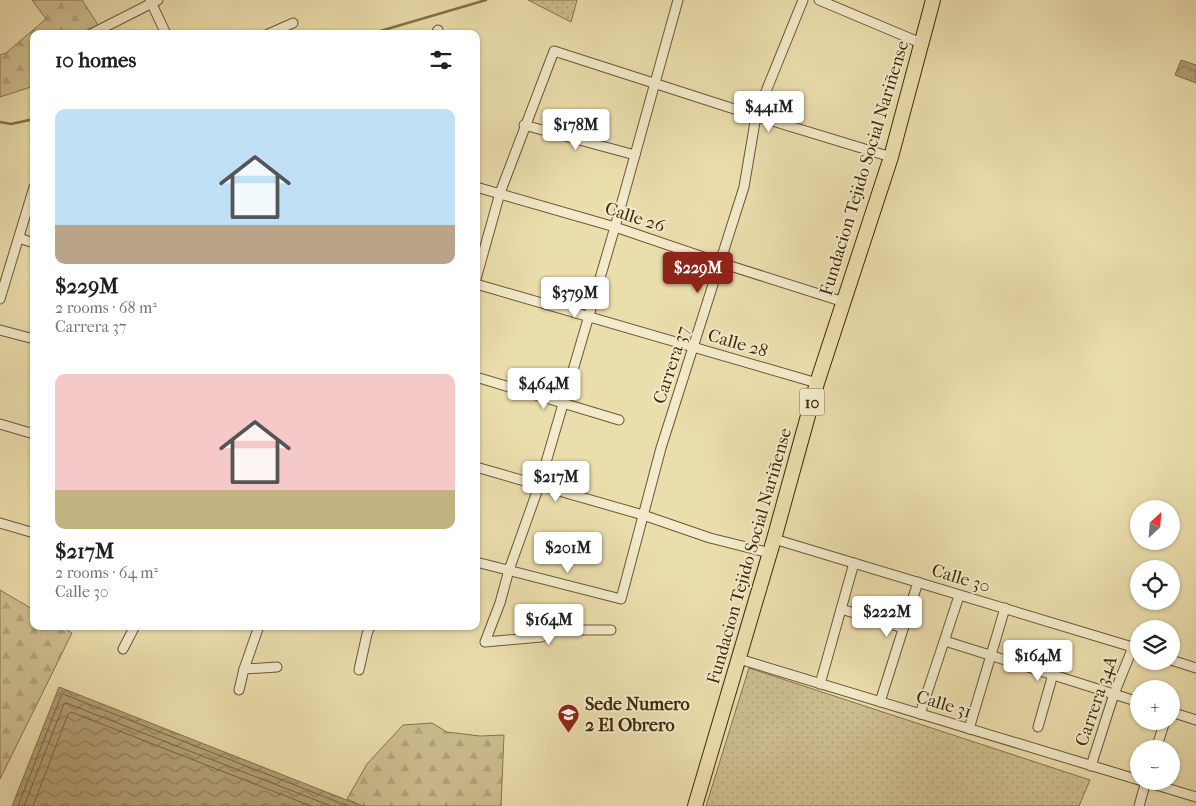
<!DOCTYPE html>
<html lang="en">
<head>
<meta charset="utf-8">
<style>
	:root { --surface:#fff; --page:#f6f6f6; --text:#202124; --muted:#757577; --accent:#8f2418 }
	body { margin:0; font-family:"IM FELL French Canon",serif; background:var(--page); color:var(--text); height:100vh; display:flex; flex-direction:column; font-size:19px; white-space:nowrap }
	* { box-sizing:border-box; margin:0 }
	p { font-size:16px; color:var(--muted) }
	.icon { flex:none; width:28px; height:28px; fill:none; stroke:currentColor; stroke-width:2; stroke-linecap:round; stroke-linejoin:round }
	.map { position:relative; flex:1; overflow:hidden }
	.drawer { position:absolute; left:30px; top:30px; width:450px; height:600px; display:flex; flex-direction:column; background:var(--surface); border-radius:10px; box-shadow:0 1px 4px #0004 }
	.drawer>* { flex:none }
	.needle { width:32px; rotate:26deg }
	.fabs { position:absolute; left:1130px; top:500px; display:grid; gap:10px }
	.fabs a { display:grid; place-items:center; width:50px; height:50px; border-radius:50%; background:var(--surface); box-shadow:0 1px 4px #0004; font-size:25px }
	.price { position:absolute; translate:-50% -42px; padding:0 11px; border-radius:5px; background:#fff; color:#222; font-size:16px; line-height:32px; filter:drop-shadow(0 1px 2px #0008) }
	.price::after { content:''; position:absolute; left:50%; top:30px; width:15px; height:11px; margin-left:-8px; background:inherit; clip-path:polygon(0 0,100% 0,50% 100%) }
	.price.current { background:var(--accent); color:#fff }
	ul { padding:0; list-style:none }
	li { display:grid; align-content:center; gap:10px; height:265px; padding:0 25px }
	li span { display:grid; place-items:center; height:155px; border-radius:10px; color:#555 }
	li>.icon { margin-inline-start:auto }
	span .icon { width:90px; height:90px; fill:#fffc; stroke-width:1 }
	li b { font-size:21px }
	h2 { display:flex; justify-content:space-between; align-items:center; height:60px; padding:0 25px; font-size:21px }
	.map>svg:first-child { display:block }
	.grass { fill:url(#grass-dots); stroke:#88744e }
	.forest { fill:url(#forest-firs); stroke:#88744e }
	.water { fill:url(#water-waves); stroke:#86704b }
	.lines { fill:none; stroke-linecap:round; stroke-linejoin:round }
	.shore { stroke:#7a6440; stroke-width:1 }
	.stream { stroke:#86704b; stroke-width:2.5 }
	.minor-casing { stroke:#6d5633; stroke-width:11 }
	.primary-casing { stroke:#43280a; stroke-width:16 }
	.minor { stroke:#f2eaca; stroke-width:9 }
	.primary { stroke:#ebdead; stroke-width:14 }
	.labels { text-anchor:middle; stroke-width:4; stroke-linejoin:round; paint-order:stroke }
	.shield { fill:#f2eaca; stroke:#786244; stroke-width:1 }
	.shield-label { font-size:16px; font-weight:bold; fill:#43280a }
	.street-label { font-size:18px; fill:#43280a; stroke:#f2eaca }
	.poi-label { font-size:18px; font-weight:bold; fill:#43280a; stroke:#f2eaca; text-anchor:start }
</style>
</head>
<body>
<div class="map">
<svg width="1196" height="806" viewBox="0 0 1196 806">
	<defs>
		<pattern id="grass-dots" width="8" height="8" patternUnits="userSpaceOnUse" patternTransform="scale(1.25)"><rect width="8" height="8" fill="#cebf91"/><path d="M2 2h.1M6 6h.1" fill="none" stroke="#b2a47c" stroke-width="1.8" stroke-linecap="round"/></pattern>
		<pattern id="forest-firs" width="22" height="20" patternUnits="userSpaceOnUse" patternTransform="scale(1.25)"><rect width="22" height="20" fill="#cebf91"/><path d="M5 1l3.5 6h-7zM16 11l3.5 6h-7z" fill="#b2a47c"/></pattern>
		<pattern id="water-waves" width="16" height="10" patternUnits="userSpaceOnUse" patternTransform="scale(1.25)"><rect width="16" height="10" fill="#b2a076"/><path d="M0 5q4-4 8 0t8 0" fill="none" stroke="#92825f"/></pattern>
	</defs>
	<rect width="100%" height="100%" fill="#ebdead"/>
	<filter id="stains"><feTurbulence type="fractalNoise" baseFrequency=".004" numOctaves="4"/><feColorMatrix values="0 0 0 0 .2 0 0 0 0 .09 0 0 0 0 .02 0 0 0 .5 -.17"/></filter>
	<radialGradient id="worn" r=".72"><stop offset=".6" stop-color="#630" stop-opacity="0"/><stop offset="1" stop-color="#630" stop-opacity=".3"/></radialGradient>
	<g class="grass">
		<path d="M528,0H577L571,22Z"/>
		<path d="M749,668L1090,780L1079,806H706Z"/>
	</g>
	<g class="forest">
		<path d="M32,0H82L104,34H34V86L0,97V55L6,53L46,19Z"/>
		<path d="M0,590L34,610V626H61L72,633L0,779Z"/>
		<path d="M432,723L447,732L480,736L504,735L501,806H362L347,799L367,764L403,725Z"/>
	</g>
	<g class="water">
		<path d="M1181,60L1196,65V83L1175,75Z"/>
		<path d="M59,687L362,806H12Z"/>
	</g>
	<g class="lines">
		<g class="shore">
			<path d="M18,806L61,696L63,694L348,806"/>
			<path d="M24,806L64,704L66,703L331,806"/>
			<path d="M33,806L68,714L71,712L311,806"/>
		</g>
		<g class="stream">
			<path d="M370,34L486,0"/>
			<path d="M0,122L11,124L34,119"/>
		</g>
		<defs>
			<g id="minor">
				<path d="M150,0L166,34"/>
				<path d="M819,0L921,43"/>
				<path d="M91,34L158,0"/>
				<path d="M268,34L293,23"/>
				<path d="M436,34L438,30"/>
				<path d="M524,125L635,155"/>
				<path d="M476,187L615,227L721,263L844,302"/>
				<path d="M19,238L34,243"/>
				<path d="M476,279L500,193L554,51L756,116L891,157"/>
				<path d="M476,284L817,383"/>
				<path d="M0,299L34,187"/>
				<path d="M0,330L34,339"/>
				<path d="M476,377L619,420"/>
				<path d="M0,424L34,434"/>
				<path d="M476,467L643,515L710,538L770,553"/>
				<path d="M0,523L34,533"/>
				<path d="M774,539L1139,649"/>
				<path d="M476,562L621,599L661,448L744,187L756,116L803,0"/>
				<path d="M841,609L903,628"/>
				<path d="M611,630H553L541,637L485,642L500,603L509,570L539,486L615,227L678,0"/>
				<path d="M945,641L1139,702"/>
				<path d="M123,649L135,626"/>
				<path d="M739,659L1139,780"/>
				<path d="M1171,660L1196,668"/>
				<path d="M244,669L277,667"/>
				<path d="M359,670L367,634L370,626"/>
				<path d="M820,684L854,563"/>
				<path d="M239,690L244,669L259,626"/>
				<path d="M880,702L918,582"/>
				<path d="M1171,712L1196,720"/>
				<path d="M920,714L959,596"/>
				<path d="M1038,727L1059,653"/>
				<path d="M969,729L1005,608"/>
				<path d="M1156,749L1165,721"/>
				<path d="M1091,766L1114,694L1133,647"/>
				<path d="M1143,781L1196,797"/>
				<path d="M1139,806L1146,781"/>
			</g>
			<path id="primary" d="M695,806L774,539L817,383L891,157L933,0"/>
		</defs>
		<use href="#minor" class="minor-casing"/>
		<use href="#primary" class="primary-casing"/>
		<use href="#minor" class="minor"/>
		<use href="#primary" class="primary"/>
	</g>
	<defs>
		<symbol id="school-pin" viewBox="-11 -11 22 30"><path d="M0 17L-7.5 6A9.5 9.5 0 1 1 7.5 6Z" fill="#8f2418" stroke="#f2eaca"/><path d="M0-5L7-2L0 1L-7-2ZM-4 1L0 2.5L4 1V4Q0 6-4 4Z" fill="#fff"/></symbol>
	</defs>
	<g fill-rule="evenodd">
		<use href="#school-pin" x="556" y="702" width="25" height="34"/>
	</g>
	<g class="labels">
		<rect class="shield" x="799.5" y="388.5" width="25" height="27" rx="4"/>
		<g class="shield-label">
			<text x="812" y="408">10</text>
		</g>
		<g class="street-label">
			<text transform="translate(864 168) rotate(-73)" y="6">Fundacion Tejido Social Nariñense</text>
			<text transform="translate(635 217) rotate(18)" y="6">Calle 26</text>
			<text transform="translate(738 343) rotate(16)" y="6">Calle 28</text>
			<text transform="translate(671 365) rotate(-72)" y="6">Carrera 37</text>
			<text transform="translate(749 556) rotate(-74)" y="6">Fundacion Tejido Social Nariñense</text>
			<text transform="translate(961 578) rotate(17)" y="6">Calle 30</text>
			<text transform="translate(1096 701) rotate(-71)" y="6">Carrera 34A</text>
			<text transform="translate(944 704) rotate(17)" y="6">Calle 31</text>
		</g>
		<g class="poi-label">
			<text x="585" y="710">Sede Numero<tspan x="585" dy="21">2 El Obrero</tspan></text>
		</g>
	</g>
	<rect width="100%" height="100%" filter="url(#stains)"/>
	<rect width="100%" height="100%" fill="url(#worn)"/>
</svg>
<div class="fabs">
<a><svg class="needle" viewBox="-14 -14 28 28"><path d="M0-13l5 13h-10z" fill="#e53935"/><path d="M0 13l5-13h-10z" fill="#757577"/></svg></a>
<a><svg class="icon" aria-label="locate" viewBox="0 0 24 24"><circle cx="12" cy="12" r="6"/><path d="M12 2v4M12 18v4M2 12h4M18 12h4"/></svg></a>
<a><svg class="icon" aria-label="layers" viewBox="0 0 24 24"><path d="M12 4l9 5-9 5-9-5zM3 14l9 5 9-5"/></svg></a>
<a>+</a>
<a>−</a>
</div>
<b class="price" style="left:769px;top:133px">$441M</b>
<b class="price" style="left:576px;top:151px">$178M</b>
<b class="price current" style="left:698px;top:294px">$229M</b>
<b class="price" style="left:575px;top:319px">$379M</b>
<b class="price" style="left:544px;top:410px">$464M</b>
<b class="price" style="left:556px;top:503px">$217M</b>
<b class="price" style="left:568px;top:574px">$201M</b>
<b class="price" style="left:887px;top:638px">$222M</b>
<b class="price" style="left:549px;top:646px">$164M</b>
<b class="price" style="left:1038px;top:682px">$164M</b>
<section class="drawer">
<h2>10 homes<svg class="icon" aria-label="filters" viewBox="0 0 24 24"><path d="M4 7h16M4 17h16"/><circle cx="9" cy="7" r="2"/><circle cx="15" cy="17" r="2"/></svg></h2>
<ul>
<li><span style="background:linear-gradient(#bfe0f5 75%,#b9a48a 0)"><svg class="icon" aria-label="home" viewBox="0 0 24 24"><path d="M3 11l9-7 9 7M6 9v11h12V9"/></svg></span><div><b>$229M</b><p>2 rooms · 68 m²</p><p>Carrera 37</p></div></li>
<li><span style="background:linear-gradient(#f6c9c9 75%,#c2b280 0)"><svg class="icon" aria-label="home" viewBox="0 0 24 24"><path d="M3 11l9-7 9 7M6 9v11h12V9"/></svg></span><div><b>$217M</b><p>2 rooms · 64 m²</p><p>Calle 30</p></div></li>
</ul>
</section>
</div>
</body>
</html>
